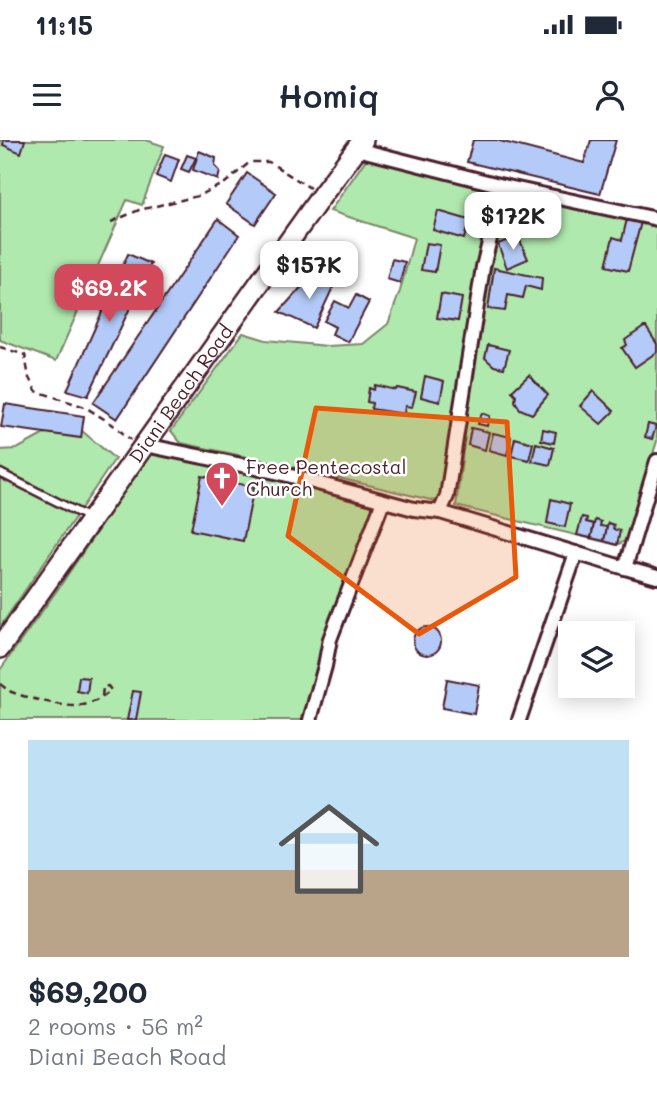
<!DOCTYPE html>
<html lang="en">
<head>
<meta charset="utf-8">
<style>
	:root { --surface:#fff; --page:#f6f6f7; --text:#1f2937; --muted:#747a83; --accent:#d1495b }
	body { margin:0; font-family:Mali,sans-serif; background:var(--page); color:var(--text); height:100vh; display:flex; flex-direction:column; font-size:26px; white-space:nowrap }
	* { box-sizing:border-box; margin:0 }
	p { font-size:23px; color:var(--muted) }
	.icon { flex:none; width:38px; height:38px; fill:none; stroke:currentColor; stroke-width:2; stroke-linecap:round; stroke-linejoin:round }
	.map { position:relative; height:580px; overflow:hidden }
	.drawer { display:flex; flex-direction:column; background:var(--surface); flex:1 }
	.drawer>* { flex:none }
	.buttons { position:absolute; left:558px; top:481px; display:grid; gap:14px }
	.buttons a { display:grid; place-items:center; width:77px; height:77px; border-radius:0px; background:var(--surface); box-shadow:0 4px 18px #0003; font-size:35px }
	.price { position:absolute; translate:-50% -60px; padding:0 16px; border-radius:14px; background:#fff; color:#222; font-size:23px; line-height:46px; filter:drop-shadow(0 2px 4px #0008) }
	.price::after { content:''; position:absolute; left:50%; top:42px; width:21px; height:16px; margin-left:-10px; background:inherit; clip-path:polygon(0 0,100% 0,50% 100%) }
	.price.current { background:var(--accent); color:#fff }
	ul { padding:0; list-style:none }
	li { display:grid; align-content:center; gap:14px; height:371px; padding:0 28px }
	li span { display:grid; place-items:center; height:217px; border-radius:0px; color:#555 }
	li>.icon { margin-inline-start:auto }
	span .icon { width:126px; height:126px; fill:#fffc; stroke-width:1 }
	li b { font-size:30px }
	.status { display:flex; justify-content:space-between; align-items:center; height:49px; padding:0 35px; background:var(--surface); direction:ltr }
	.status svg { height:19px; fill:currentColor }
	header { display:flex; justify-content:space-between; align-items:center; height:91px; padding:0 28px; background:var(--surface); font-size:32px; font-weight:600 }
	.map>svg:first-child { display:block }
	.green { fill:#b0e9ad; stroke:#7d846c; stroke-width:2 }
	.building { fill:#b4cbf9; stroke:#4a1f2b; stroke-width:2 }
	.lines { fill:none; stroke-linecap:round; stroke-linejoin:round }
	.service-casing { stroke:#4a1f2b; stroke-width:11 }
	.minor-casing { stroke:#4a1f2b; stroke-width:18 }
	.secondary-casing { stroke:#4a1f2b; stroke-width:24 }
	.path { stroke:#4a1f2b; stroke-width:2.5; stroke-dasharray:7 5; stroke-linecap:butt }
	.service { stroke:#fff; stroke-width:6 }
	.minor { stroke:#fff; stroke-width:12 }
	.secondary { stroke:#fff; stroke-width:19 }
	.marked { fill:#e8590c; fill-opacity:0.2; stroke:#e8590c; stroke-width:5; stroke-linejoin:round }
	.labels { text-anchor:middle; stroke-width:5; stroke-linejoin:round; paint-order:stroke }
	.street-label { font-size:19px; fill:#4a1f2b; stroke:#fff }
	.poi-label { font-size:19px; fill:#4a1f2b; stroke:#fff; text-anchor:start }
</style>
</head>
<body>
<div class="status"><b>11:15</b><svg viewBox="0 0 49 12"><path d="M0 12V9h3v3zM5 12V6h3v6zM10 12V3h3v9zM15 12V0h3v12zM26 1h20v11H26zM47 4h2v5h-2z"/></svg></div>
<header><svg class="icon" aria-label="menu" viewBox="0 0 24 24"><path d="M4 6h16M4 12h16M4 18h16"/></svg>Homiq<svg class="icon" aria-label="person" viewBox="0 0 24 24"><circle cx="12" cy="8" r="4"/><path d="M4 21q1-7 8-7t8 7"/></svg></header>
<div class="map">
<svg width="657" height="580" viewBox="0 0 657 580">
	<rect width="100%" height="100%" fill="#fff"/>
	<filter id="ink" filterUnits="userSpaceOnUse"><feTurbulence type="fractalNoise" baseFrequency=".0143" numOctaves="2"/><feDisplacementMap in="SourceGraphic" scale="14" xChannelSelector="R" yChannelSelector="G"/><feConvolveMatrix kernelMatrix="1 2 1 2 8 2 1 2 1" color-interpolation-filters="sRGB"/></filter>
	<g filter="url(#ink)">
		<g class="green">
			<path d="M0,0H146L164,6L142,65L127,60L56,221L0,200Z"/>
			<path d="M371,12L495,50L479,118L439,362L276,323L181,303L171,291L243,193L266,200L327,206L363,204L388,184L400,151L414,98L330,71Z"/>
			<path d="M508,51L657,85V301L626,400L617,405L456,366L478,193L489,128Z"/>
			<path d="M81,290L115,319L0,487V310L17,309L46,293L70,292Z"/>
			<path d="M152,310L278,339L376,365L324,498L322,518L306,580H0V530L60,446Z"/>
		</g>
		<g class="building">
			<path d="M4,0H25L21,13L3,5Z"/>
			<path d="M473,0H496L584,23L591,0H616L600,54L467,22Z"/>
			<path d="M199,11L216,18L215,26L220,31L218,40L193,30Z"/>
			<path d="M165,14L179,19L171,42L156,36Z"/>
			<path d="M187,15L196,18L189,32L181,29Z"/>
			<path d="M247,33L276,53L255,84L226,64Z"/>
			<path d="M518,54L534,63L526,80L508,71Z"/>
			<path d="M438,71L469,80L464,99L433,90Z"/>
			<path d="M218,79L239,95L117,279L93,263Z"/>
			<path d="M627,79L641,82L628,131L606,126L613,97L622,100Z"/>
			<path d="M518,96L528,119L507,128L498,104Z"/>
			<path d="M426,103L440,105L435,132L421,130Z"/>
			<path d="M128,114L151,124L88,256L67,250Z"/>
			<path d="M392,119L405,122L400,143L387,139Z"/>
			<path d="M494,128L542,138L541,150L526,146L523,158L508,155L505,171L488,169Z"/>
			<path d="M314,133L335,143L314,188L279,172Z"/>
			<path d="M441,154L462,158L458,181L437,178Z"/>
			<path d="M356,155L369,162L348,202L332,194L335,187L324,181L335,161L349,168Z"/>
			<path d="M644,187H646L657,204V212L635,227L622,208L627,205L625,200Z"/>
			<path d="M488,205L509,210L504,228L494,226L485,218Z"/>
			<path d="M529,235L548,255L532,274L520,269L515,261L516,255L512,251Z"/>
			<path d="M425,236L444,241L440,262L421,257Z"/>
			<path d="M375,245L396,250L397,248L416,252L412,267L405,266L404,274L371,269L372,263L367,262L369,248L374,250Z"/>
			<path d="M593,251L614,271L601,284L580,266Z"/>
			<path d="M5,264L84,276L81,298L1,287Z"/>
			<path d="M482,273L490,276L487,286L478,284Z"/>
			<path d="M648,284L656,286L652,299L645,297Z"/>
			<path d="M471,288L489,292L485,310L468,305Z"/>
			<path d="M543,289L556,292L554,303L541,300Z"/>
			<path d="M493,293L511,297L507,315L489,310Z"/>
			<path d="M515,298L533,303L529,320L511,316Z"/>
			<path d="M536,303L554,308L550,325L532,321Z"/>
			<path d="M202,336L254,347L243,401L191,390Z"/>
			<path d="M551,359L570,364L565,387L547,383Z"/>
			<path d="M582,377L587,378L586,382L594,384L591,398L577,395Z"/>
			<path d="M595,380L601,382L600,386L607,387L604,401L591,398Z"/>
			<path d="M608,383L614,385L613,389L620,391L617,405L604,401Z"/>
			<circle cx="427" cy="501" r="14"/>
			<path d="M79,537L89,538L87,553L77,551Z"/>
			<path d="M447,539L479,545L474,574L442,568Z"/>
			<path d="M133,551L141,552L136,580H127Z"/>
		</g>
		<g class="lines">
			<defs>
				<path id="service" d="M0,333L89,378"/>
				<g id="minor">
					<path d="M357,9L503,46L657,79"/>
					<path d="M145,305L280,333L414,369L440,372L625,428L657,321"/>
					<path d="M440,372L447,356L483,127L503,46"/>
					<path d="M625,428L657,437"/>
					<path d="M310,580L325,526L330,499L383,361"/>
					<path d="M519,580L576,413"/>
				</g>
				<g id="secondary">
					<path id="s1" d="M0,508L322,55L363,0"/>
				</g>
			</defs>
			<use href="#service" class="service-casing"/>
			<use href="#minor" class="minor-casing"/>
			<use href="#secondary" class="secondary-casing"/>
			<g class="path">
				<path d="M111,82L139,70L198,56L225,43L250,22H269L310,48"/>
				<path d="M0,207L25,215L29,238L36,251L85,267L112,284L131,300"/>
				<path d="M0,544C3,546 6,549 9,551C19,556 64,567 76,566C88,565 102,560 111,550L108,546L103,547L102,557"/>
			</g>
			<use href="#service" class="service"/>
			<use href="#minor" class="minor"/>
			<use href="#secondary" class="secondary"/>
		</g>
	</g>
	<path class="marked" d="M316,268L507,282L516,437L419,494L288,396Z"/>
	<defs>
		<symbol id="church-pin" viewBox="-11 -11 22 30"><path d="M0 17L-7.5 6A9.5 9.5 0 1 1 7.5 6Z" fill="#d1495b" stroke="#fff"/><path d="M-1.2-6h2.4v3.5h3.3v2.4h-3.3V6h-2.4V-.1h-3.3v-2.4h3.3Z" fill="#fff"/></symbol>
	</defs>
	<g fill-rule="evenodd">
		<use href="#church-pin" x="203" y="319" width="38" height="52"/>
	</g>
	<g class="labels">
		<g class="street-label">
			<text dy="7" stroke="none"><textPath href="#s1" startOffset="312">Diani Beach Road</textPath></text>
		</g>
		<g class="poi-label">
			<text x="246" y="334">Free Pentecostal<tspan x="246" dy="22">Church</tspan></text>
		</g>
	</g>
</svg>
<div class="buttons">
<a><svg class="icon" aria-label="layers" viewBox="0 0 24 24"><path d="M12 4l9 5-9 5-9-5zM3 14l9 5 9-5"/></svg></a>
</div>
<b class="price" style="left:513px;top:112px">$172K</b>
<b class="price" style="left:309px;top:161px">$157K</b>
<b class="price current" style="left:109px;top:184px">$69.2K</b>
</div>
<section class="drawer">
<ul>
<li><span style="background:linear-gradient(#bfe0f5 60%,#b9a48a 0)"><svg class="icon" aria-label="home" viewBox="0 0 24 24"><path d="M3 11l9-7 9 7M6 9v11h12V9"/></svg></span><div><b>$69,200</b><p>2 rooms · 56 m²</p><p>Diani Beach Road</p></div></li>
</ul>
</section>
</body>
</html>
